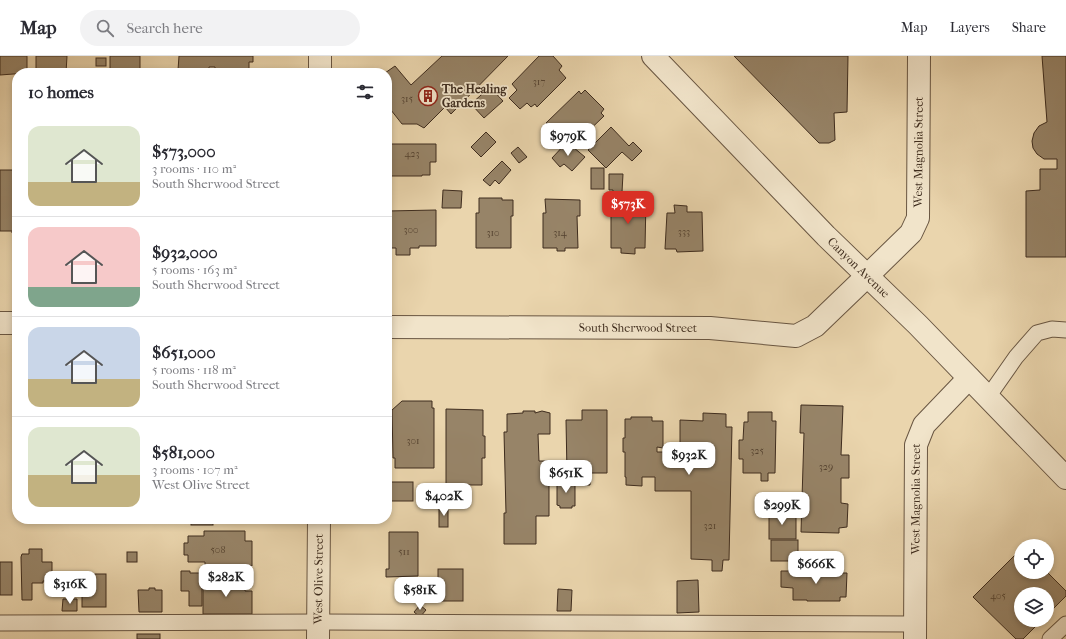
<!DOCTYPE html>
<html lang="en">
<head>
<meta charset="utf-8">
<style>
	:root { --surface:#fff; --page:#f2f2f3; --text:#2b2b33; --muted:#7c7c81; --line:#e1e1e2; --accent:#d93025 }
	body { margin:0; font-family:"IM FELL French Canon",serif; background:var(--page); color:var(--text); height:100vh; display:flex; flex-direction:column; font-size:15px; white-space:nowrap }
	* { box-sizing:border-box; margin:0 }
	p { font-size:13px; color:var(--muted) }
	.icon { flex:none; width:22px; height:22px; fill:none; stroke:currentColor; stroke-width:2; stroke-linecap:round; stroke-linejoin:round }
	.map { position:relative; flex:1; overflow:hidden }
	.sheet { position:absolute; left:12px; top:12px; width:380px; height:456px; display:flex; flex-direction:column; background:var(--surface); border-radius:16px; box-shadow:0 2px 6px #0003 }
	.sheet>* { flex:none }
	.buttons { position:absolute; left:1014px; top:483px; display:grid; gap:8px }
	.buttons a { display:grid; place-items:center; width:40px; height:40px; border-radius:50%; background:var(--surface); box-shadow:0 2px 6px #0003; font-size:20px }
	.price { position:absolute; translate:-50% -34px; padding:0 9px; border-radius:8px; background:#fff; color:#222; font-size:13px; line-height:26px; filter:drop-shadow(0 1px 2px #0008) }
	.price::after { content:''; position:absolute; left:50%; top:24px; width:12px; height:9px; margin-left:-6px; background:inherit; clip-path:polygon(0 0,100% 0,50% 100%) }
	.price.selected { background:var(--accent); color:#fff }
	ul { padding:0; list-style:none }
	li { display:flex; align-items:center; gap:12px; height:100px; padding:0 16px }
	li+li { border-top:1px solid var(--line) }
	li span { display:grid; place-items:center; flex:none; width:112px; height:80px; border-radius:12px; color:#555 }
	li>.icon { margin-inline-start:auto }
	span .icon { width:48px; height:48px; fill:#fffc; stroke-width:1 }
	li b { font-size:17px }
	h2 { display:flex; justify-content:space-between; align-items:center; height:48px; padding:0 16px; font-size:17px }
	header { display:flex; align-items:center; gap:24px; box-sizing:border-box; height:56px; padding:0 20px; background:var(--surface); border-bottom:1px solid var(--line) }
	header strong { font-size:19px }
	nav { display:flex; gap:22px; margin-inline-start:auto; font-size:14px }
	.search { width:280px; height:36px; background:var(--page); display:flex; align-items:center; gap:10px; box-sizing:border-box; padding:0 14px; border-radius:22px; color:var(--muted); font-size:15px }
	.map>svg:first-child { display:block }
	.building { fill:#978468; stroke:#3e2c1e }
	.lines { fill:none; stroke-linecap:round; stroke-linejoin:round }
	.lane-casing { stroke:#695642; stroke-width:17 }
	.street-casing { stroke:#695642; stroke-width:24 }
	.lane { stroke:#f1e4ca; stroke-width:15 }
	.street { stroke:#f1e4ca; stroke-width:22 }
	.labels { text-anchor:middle; stroke-width:3.5; stroke-linejoin:round; paint-order:stroke }
	.number-label { font-size:10px; fill:#544230 }
	.poi-label { font-size:12px; font-weight:bold; fill:#3e2c1e; stroke:#f1e4ca; text-anchor:start }
	.street-label { font-size:12px; fill:#3e2c1e; stroke:#f1e4ca }
</style>
</head>
<body>
<header>
<strong>Map</strong>
<div class="search"><svg class="icon" aria-label="search" viewBox="0 0 24 24"><circle cx="10" cy="10" r="6"/><path d="M15 15l6 6"/></svg>Search here</div>
<nav><a>Map</a><a>Layers</a><a>Share</a></nav>
</header>
<div class="map">
<svg width="1066" height="583" viewBox="0 0 1066 583">
	<rect width="100%" height="100%" fill="#ead5ad"/>
	<filter id="stains"><feTurbulence type="fractalNoise" baseFrequency=".005" numOctaves="4"/><feColorMatrix values="0 0 0 0 .2 0 0 0 0 .09 0 0 0 0 .02 0 0 0 .5 -.17"/></filter>
	<radialGradient id="worn" r=".72"><stop offset=".6" stop-color="#630" stop-opacity="0"/><stop offset="1" stop-color="#630" stop-opacity=".3"/></radialGradient>
	<g class="building">
		<path d="M0,0H27V17L0,19Z"/>
		<path d="M36,0H67L66,17H36Z"/>
		<path d="M110,0H140V15L110,14Z"/>
		<path d="M179,0H253V6H249V16L211,17V14H215V11H209V15L178,14Z"/>
		<path d="M442,0H508L451,58L445,51L424,72L417,68H402L387,49L388,29L387,17H385L395,10L411,29Z"/>
		<path d="M539,0H553L562,10L559,14L566,22L537,51L535,48L531,51L527,47L520,53L509,42L517,34L512,28Z"/>
		<path d="M734,0H848L847,56L834,57L835,84L829,87H819Z"/>
		<path d="M1042,0H1066V201H1026V135L1040,134V113H1057V103H1044L1037,98L1033,92L1032,85L1034,77L1039,70L1047,66Z"/>
		<rect x="96" y="2" width="10" height="8"/>
		<path d="M490,31L503,45L484,62L471,48Z"/>
		<path d="M585,34L604,53L601,57L604,60L577,86L569,78L560,87L548,75L551,72L546,67L579,35L581,38Z"/>
		<path d="M611,71L629,90L633,86L642,95L632,105L622,96L606,112L588,94Z"/>
		<path d="M486,76L496,86L481,101L471,91Z"/>
		<path d="M567,86L585,101L572,115L564,108L560,111L552,102Z"/>
		<path d="M387,88H436V106H430V119H422V120H387Z"/>
		<path d="M518,91L527,101L519,107L511,97Z"/>
		<path d="M502,105L511,114L499,128L495,124L490,130L483,124Z"/>
		<rect x="591" y="112" width="13" height="21"/>
		<path d="M0,114H17V177H12V175H0Z"/>
		<path d="M609,118H623L622,136H613V134H609Z"/>
		<path d="M443,134L462,135L461,152H442Z"/>
		<path d="M479,142H502V144H513V160H511V192H476V157H479Z"/>
		<path d="M545,143L580,144V160H577L578,192H565V195H557V192H543V157H546Z"/>
		<path d="M614,143H646L645,192H635V198L621,197V192H611V150H614Z"/>
		<path d="M674,149L687,150V156H702L703,195L677,196L676,193H665L667,157H675Z"/>
		<path d="M436,154V190H419V192H410V199H396V192H387V155Z"/>
		<path d="M402,345H432V352H434V412H395V402H393L392,354Z"/>
		<path d="M801,349L843,350L841,399H849V422H841V447L848,448L847,471L839,472V477L801,476L804,377H800Z"/>
		<path d="M446,353L483,354V380H485V402H482V429H446Z"/>
		<path d="M582,354H607V417H590V429H580V417H567L566,364H582Z"/>
		<path d="M523,355H535V357L542,355L550,357V378H538L539,405H552V419H549V460H536V488H504V457H506L504,376H507V358L523,357Z"/>
		<path d="M748,356H772V365H776L775,417H768V425H761V417H743V403H739V384H743L744,366H748Z"/>
		<path d="M703,357L726,358V371H732L729,504H723L722,515H712V504L691,503V435H655V421H642V430L626,429V421H625V396H623V382H625V363H631V361H652V365H663V392L657,391V396H680V364L703,365Z"/>
		<path d="M557,425H575V450H572V452H560V450L557,449Z"/>
		<rect x="387" y="426" width="26" height="19"/>
		<rect x="439" y="451" width="9" height="20"/>
		<rect x="769" y="456" width="27" height="27"/>
		<rect x="191" y="463" width="22" height="6"/>
		<path d="M204,475H245V485H252V510H205V506H188V499H184V487H188V480H204Z"/>
		<path d="M389,476H418V520L386,521V513H389Z"/>
		<rect x="771" y="484" width="27" height="21"/>
		<path d="M29,493H42V506H52V525H43V527H32V544H22L21,501L22,498H29Z"/>
		<path d="M1021,493V516H1047L1066,535V540L1047,559V538H1021V564H1042L1023,583H1016L973,541Z"/>
		<rect x="127" y="496" width="10" height="10"/>
		<rect x="0" y="506" width="12" height="33"/>
		<rect x="438" y="513" width="25" height="32"/>
		<path d="M793,514H841V517H847L846,541H840V545H807V544H793V532L781,531V515H793Z"/>
		<path d="M181,515H190V517H202V550H189V535H181Z"/>
		<rect x="82" y="518" width="24" height="33"/>
		<path d="M203,524H245V535H252V558H203Z"/>
		<path d="M698,524L699,556L677,557V525Z"/>
		<path d="M149,532H155V534H162V556H139L138,534H149Z"/>
		<path d="M558,533L572,534L571,555H557Z"/>
		<path d="M63,543H77V555H62Z"/>
		<path d="M420,549L426,554L420,561L414,556Z"/>
		<rect x="137" y="578" width="23" height="5"/>
	</g>
	<g class="lines">
		<defs>
			<g id="lane">
				<path d="M988,341L1016,301L1037,277L1052,273L1066,274"/>
				<path d="M0,567L319,566L915,568"/>
				<path d="M1050,583L1066,568"/>
			</g>
			<g id="street">
				<path id="s1" d="M653,0L826,180L918,269L1066,422"/>
				<path d="M320,17V0"/>
				<path d="M0,267H17"/>
				<path id="s2" d="M387,271L710,272L796,280L815,270L867,220L911,177L918,162L919,0"/>
				<path id="s3" d="M318,583L319,463"/>
				<path id="s4" d="M915,583L916,389L924,369L969,322"/>
			</g>
		</defs>
		<use href="#lane" class="lane-casing"/>
		<use href="#street" class="street-casing"/>
		<use href="#lane" class="lane"/>
		<use href="#street" class="street"/>
	</g>
	<defs>
		<symbol id="building-ring" viewBox="-11 -11 22 22"><circle r="9.5" fill="#f1e4ca" stroke="#8f2418" stroke-width="1.5"/><path d="M-4-6H4V6H1V3H-1V6H-4ZM-2.5-4.3h1.7v1.8h-1.7ZM.8-4.3h1.7v1.8H.8ZM-2.5-1h1.7V.8h-1.7ZM.8-1h1.7V.8H.8Z" fill="#8f2418"/></symbol>
	</defs>
	<g fill-rule="evenodd">
		<use href="#building-ring" x="417" y="29" width="22" height="22"/>
	</g>
	<g class="labels">
		<g class="number-label">
			<text x="539" y="29">317</text>
			<text x="407" y="46">315</text>
			<text x="412" y="101">423</text>
			<text x="411" y="177">300</text>
			<text x="684" y="179">333</text>
			<text x="493" y="180">310</text>
			<text x="560" y="180">314</text>
			<text x="413" y="388">301</text>
			<text x="757" y="398">325</text>
			<text x="826" y="414">329</text>
			<text x="710" y="473">321</text>
			<text x="218" y="497">508</text>
			<text x="404" y="499">511</text>
			<text x="998" y="543">405</text>
		</g>
		<g class="poi-label">
			<text x="442" y="37">The Healing<tspan x="442" dy="14">Gardens</tspan></text>
		</g>
		<g class="street-label">
			<text dy="4" stroke="none"><textPath href="#s2" startOffset="647">West Magnolia Street</textPath></text>
			<text dy="4" stroke="none"><textPath href="#s1" startOffset="295">Canyon Avenue</textPath></text>
			<text dy="4" stroke="none"><textPath href="#s2" startOffset="251">South Sherwood Street</textPath></text>
			<text dy="4" stroke="none"><textPath href="#s4" startOffset="140">West Magnolia Street</textPath></text>
			<text dy="4" stroke="none"><textPath href="#s3" startOffset="60">West Olive Street</textPath></text>
		</g>
	</g>
	<rect width="100%" height="100%" filter="url(#stains)"/>
	<rect width="100%" height="100%" fill="url(#worn)"/>
</svg>
<div class="buttons">
<a><svg class="icon" aria-label="locate" viewBox="0 0 24 24"><circle cx="12" cy="12" r="6"/><path d="M12 2v4M12 18v4M2 12h4M18 12h4"/></svg></a>
<a><svg class="icon" aria-label="layers" viewBox="0 0 24 24"><path d="M12 4l9 5-9 5-9-5zM3 14l9 5 9-5"/></svg></a>
</div>
<b class="price" style="left:568px;top:101px">$979K</b>
<b class="price selected" style="left:628px;top:169px">$573K</b>
<b class="price" style="left:689px;top:420px">$932K</b>
<b class="price" style="left:566px;top:438px">$651K</b>
<b class="price" style="left:444px;top:461px">$402K</b>
<b class="price" style="left:782px;top:470px">$299K</b>
<b class="price" style="left:816px;top:529px">$666K</b>
<b class="price" style="left:226px;top:542px">$282K</b>
<b class="price" style="left:70px;top:549px">$316K</b>
<b class="price" style="left:420px;top:555px">$581K</b>
<section class="sheet">
<h2>10 homes<svg class="icon" aria-label="filters" viewBox="0 0 24 24"><path d="M4 7h16M4 17h16"/><circle cx="9" cy="7" r="2"/><circle cx="15" cy="17" r="2"/></svg></h2>
<ul>
<li><span style="background:linear-gradient(#dfe7d0 70%,#c2b280 0)"><svg class="icon" aria-label="home" viewBox="0 0 24 24"><path d="M3 11l9-7 9 7M6 9v11h12V9"/></svg></span><div><b>$573,000</b><p>3 rooms · 110 m²</p><p>South Sherwood Street</p></div></li>
<li><span style="background:linear-gradient(#f6c9c9 75%,#7fa58c 0)"><svg class="icon" aria-label="home" viewBox="0 0 24 24"><path d="M3 11l9-7 9 7M6 9v11h12V9"/></svg></span><div><b>$932,000</b><p>5 rooms · 163 m²</p><p>South Sherwood Street</p></div></li>
<li><span style="background:linear-gradient(#c9d6e8 65%,#c2b280 0)"><svg class="icon" aria-label="home" viewBox="0 0 24 24"><path d="M3 11l9-7 9 7M6 9v11h12V9"/></svg></span><div><b>$651,000</b><p>5 rooms · 118 m²</p><p>South Sherwood Street</p></div></li>
<li><span style="background:linear-gradient(#dfe7d0 60%,#c2b280 0)"><svg class="icon" aria-label="home" viewBox="0 0 24 24"><path d="M3 11l9-7 9 7M6 9v11h12V9"/></svg></span><div><b>$581,000</b><p>3 rooms · 107 m²</p><p>West Olive Street</p></div></li>
</ul>
</section>
</div>
</body>
</html>
